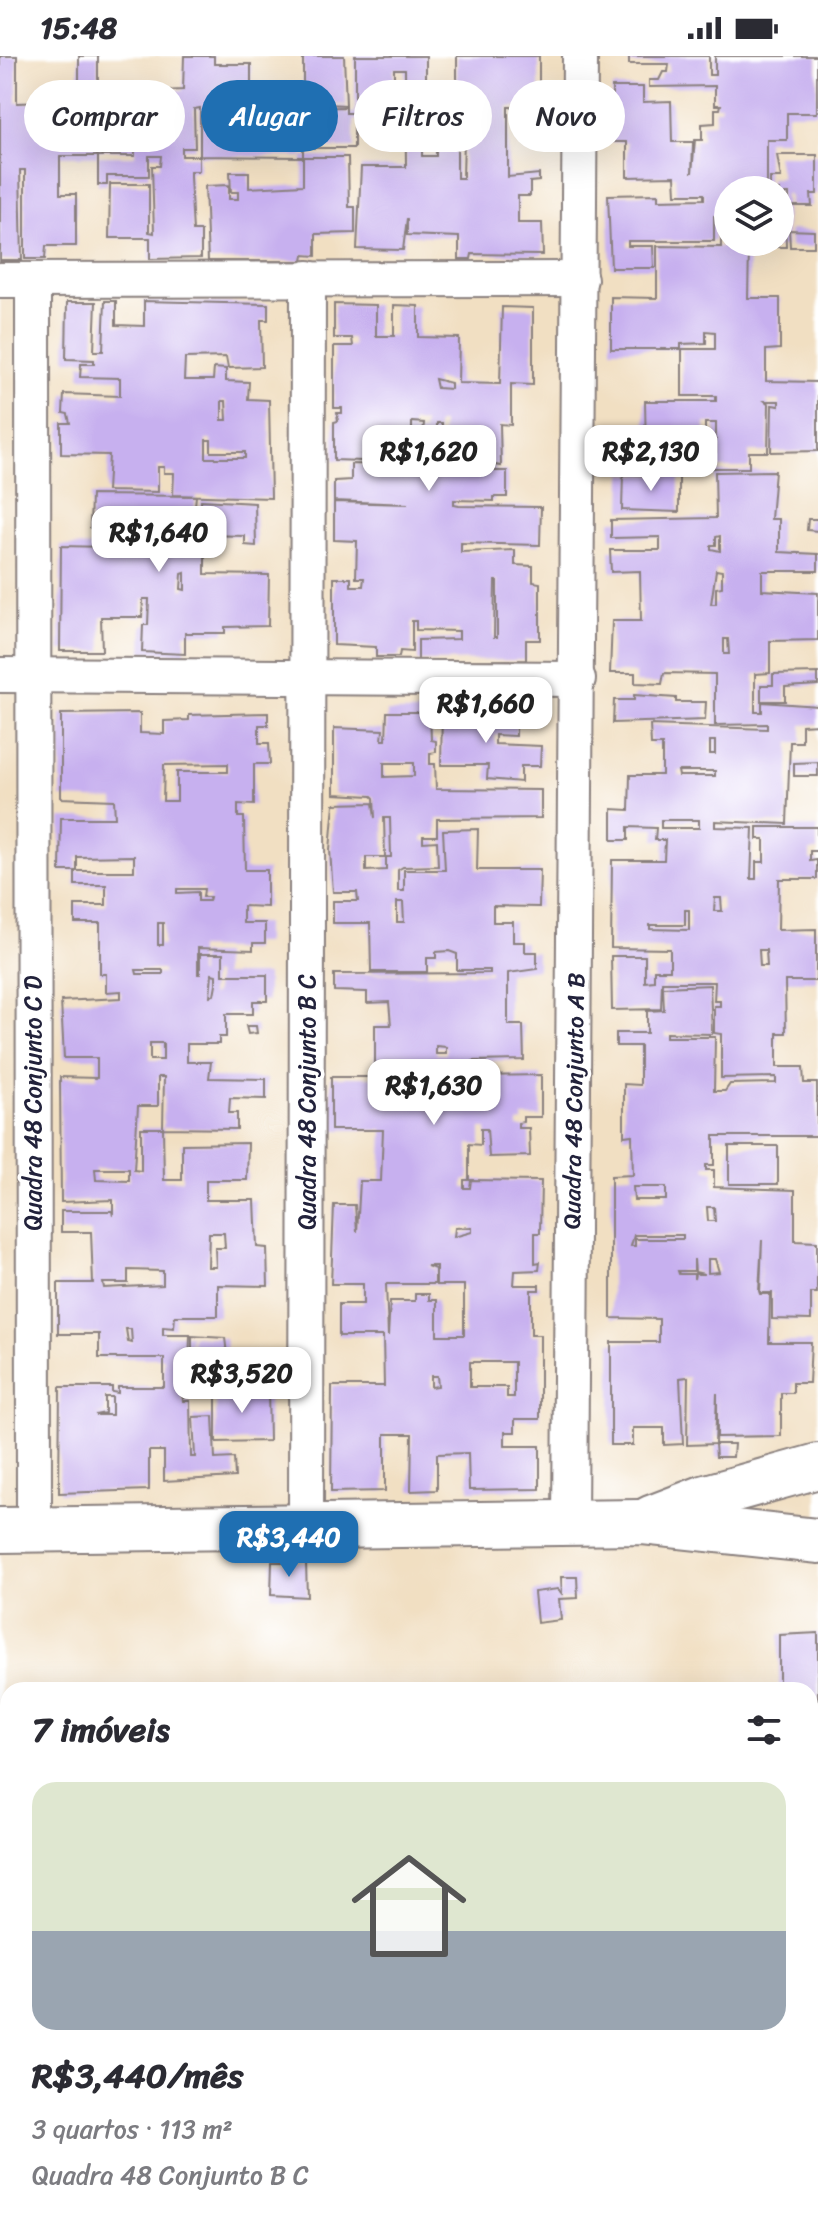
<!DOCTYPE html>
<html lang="pt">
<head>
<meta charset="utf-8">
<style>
	:root { --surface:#fff; --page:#f7f7f7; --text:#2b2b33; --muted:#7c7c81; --line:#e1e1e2; --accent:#1f6fb2 }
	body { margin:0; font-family:Sriracha,sans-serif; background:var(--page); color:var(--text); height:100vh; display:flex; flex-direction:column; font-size:30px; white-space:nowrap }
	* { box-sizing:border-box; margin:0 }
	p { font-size:26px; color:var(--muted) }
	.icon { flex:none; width:44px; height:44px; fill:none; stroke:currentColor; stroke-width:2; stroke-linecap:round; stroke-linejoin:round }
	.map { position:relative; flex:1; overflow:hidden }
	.side { position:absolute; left:0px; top:1626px; width:818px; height:538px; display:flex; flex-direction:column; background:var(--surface); border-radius:24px 24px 0 0; box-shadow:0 8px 32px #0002 }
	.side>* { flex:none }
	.hud { position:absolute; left:24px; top:24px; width:770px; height:72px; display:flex; gap:16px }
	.controls { position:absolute; left:714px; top:120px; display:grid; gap:16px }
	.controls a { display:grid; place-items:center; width:80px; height:80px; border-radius:50%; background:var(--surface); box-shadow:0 8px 32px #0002; font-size:40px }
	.price { position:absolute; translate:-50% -68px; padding:0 18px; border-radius:16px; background:#fff; color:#222; font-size:26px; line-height:52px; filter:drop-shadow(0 2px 4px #0008) }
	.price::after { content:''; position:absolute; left:50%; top:48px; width:24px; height:18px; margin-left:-12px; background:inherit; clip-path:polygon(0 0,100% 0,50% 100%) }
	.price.active { background:var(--accent); color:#fff }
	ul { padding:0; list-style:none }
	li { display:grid; align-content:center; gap:16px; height:424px; padding:0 32px }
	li+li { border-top:2px solid var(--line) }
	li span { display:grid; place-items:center; height:248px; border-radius:24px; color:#555 }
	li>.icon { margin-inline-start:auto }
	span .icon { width:144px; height:144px; fill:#fffc; stroke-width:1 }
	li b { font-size:34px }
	h2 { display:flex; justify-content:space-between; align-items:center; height:96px; padding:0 32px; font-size:34px }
	.pill { padding:0 28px; border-radius:36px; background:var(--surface); box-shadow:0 8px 32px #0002; font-size:28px; line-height:72px }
	.pill.active { background:var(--accent); color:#fff }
	.status { display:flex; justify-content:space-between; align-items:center; height:56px; padding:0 40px; background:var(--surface); direction:ltr }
	.status svg { height:22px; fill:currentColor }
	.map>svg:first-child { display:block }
	.building { fill:#c7b0ef; fill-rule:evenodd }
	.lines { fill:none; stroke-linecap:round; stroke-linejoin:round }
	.street-casing { stroke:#8a807e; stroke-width:38 }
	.secondary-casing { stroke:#8a807e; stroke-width:48 }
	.street { stroke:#fff; stroke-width:34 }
	.secondary { stroke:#fff; stroke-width:44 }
	.labels { text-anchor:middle; stroke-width:7; stroke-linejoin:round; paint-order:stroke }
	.street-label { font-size:24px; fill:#22223b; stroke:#fff }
</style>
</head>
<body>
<div class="status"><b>15:48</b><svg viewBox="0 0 49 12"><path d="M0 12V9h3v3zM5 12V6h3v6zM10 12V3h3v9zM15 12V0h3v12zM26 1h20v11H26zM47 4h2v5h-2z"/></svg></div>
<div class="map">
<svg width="818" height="2163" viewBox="0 0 818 2163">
	<rect width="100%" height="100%" fill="#fff"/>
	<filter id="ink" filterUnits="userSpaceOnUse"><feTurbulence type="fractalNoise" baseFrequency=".0125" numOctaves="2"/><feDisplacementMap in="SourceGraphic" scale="16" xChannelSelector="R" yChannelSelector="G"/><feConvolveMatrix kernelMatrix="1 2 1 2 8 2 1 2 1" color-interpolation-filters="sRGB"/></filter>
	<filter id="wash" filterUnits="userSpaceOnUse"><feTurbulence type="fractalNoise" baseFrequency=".006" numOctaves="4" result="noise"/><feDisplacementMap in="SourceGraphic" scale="32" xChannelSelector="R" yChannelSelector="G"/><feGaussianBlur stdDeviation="1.8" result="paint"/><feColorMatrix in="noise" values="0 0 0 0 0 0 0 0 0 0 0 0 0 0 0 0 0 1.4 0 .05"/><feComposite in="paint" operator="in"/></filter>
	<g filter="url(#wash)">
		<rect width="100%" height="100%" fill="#f1dfc2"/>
		<g id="blocks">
			<g class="building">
				<path d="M0,0H17V47L46,46V37L79,36V0H98V38L183,34L184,0H214V8H251V59H303V101L200,100V52L194,53L195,92H182V100H199V115H190V121L193,175H201V202L150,203V182H109L110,128H149V176L154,177L152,110H160L161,100H149V120H107V129H98V100H135V94H98L97,100H60V138H76V190H46L45,203H25V114H20L22,204H0Z"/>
				<path d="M303,0H344L346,49L303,47V57H280V37H303Z"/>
				<path d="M355,0H426V55L457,56V0H539V50L508,51V121L539,118V125L530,126V140H518V167H542L543,199L472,198L471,203H459V181L407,179V162L403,194L357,193L361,111H406L405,13H394V65L354,64V92H311L312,59H308V52L346,51V57H355ZM457,82H464L463,122H457ZM422,89H436V100H422Z"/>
				<path d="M629,0H709V19H715V0H817V57H787V84H767V134H728V186H780V134H770V122H781L777,99H817V138H811L812,150H789V138H785L786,191H749L748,242H780V293L766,294V325L818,326V395L771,396L772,349L779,350V345H765L769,348L768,396H749V412H677V407H613V396H646L645,345H716V340H682V293H715V276L706,275V287L681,288V293H611V241L657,242V190L721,191V160H714V185H628V190H653L654,212H611L608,139L658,138V144L704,143V138H676L675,120L627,121V86H612V31H643V46L671,45L672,86H693L692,117L695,84H702V68L715,67V53H720L721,49H715V30L649,31V24H659L663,16H668L669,8H629ZM705,367H716V396H705Z"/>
				<path d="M303,101H348L349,151H355V177L316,178V200L304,199L303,205H208L205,130L229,129V143H238V136H231L230,116H249V132L303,129Z"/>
				<path d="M789,174L814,175V191H790Z"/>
				<path d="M105,245H116V269L144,270V245L268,248V264H261L262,311L228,312L226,301L185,302L184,324H213L214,312L226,313V325L249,326L248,343L269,344L271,442L173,439L174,417H164V411H158V436L107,435L109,399L61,398V367H70L68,358L63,357L64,338L120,340V322L80,321L81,308H94V304L66,303L67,246H96L94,295H103ZM222,345H226L227,364H222ZM206,384H211V396H245V402H206Z"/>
				<path d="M334,248L376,249V280H394V249L418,250V281L459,282L458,327L500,328L502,251L533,252V329L511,328V369L500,368L501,410L495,409V415H507V441H494V445L454,444V449L459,450L541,451L540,489L461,487V496L515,494V509L533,510V526L540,527V584H526V604L418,605V584L459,583V575L416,574V565H412V596L400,595L399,601H376V591L334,589V522H351V530H363L364,522H356L357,485L334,484V446L408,448L334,445V425L351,424V408L419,410V407L334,404V366L338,365L337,357H342V352H334V290H353L352,282H334ZM435,323L451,327V333L437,332ZM412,366L424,367L423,377H412ZM437,367H442V383H437ZM495,525H497V581H494Z"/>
				<path d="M775,415L771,463H779V496L818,498V515H762V534L818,537V584L770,585V617L755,618V656H762V646L818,650V668L802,669V686H790L787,768L715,765V771L753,772L751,823H756V806H764V783H757V771H817V795H810V805L817,804V823H779L778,874L816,873V925H785L786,977H777V1011H803L804,1027H817V1080H714V1109H706V1114H714V1131L795,1134V1185L817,1186V1237H811V1264L772,1263V1237H760L762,1184L759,1235L760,1238H770L769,1286H811L809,1327H793V1337H781V1380L717,1381V1337L715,1388L687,1389L688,1321L680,1322L683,1388L664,1389V1372H633V1389H611V1286H659V1263L611,1262V1120L633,1119L632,1079L624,1080V1028L640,1029V990H616V977H647V955L664,954L663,931L710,929L712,978L666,977V981H715L714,1035H725L730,1028L776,1027V1021L721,1022V978L714,977V950H720V945H714L715,926H662L661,953L612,954L611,900H645V926L654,925V914H670V893L611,892L612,804H664L665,784H655L656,772L628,771V784H612V753L629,754L630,719H662V689H651L650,669L767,673V668L715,669V618L664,617L662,628L635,627V617H610L612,565H641L640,515L611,516L610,494H660V481L611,482V464L716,462L715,416ZM720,480V495L711,493V489H716V481ZM716,514L722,515V531L716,532V548H711ZM724,583H728L729,598H724ZM710,685H715V698H710ZM678,715H715V720H679ZM661,764H699V772H661ZM715,842H721L722,855H714ZM685,854H689V874L650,873V869H685ZM759,894H766L767,910H760ZM633,1131H666V1144H634ZM707,1151H714L715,1165H708ZM634,1179H683V1183H635V1190H631ZM694,1203L695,1216L704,1218H695L694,1223V1218H679L678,1215H694ZM708,1203H715L719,1216L708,1217Z"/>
				<path d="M623,418L679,420V456L622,454Z"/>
				<path d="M91,439L196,440L193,468H201V444L255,447L256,490L245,489V480L205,479V518L269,519L268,570L225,571V577H185V598L142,596L143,569H148L149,543H143L142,561H101L102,595H60L61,490L107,491V478H164V465L157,464V457H153L152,471L90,472ZM185,517V534L181,533L182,518Z"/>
				<path d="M808,463H818V475L807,474Z"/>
				<path d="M818,617V629L785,631V645H761V629H773V618Z"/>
				<path d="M634,639L676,642V646H706L705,664L613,667L614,644H634Z"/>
				<path d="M387,656H430L431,684L436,685V696L430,697V708H435L436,733L541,734V762L437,763V780H423V786L437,785L438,810L403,811L398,814V835H404V814H445L443,774L478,773L477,814H540L539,851L493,850V866H513V886H525V896H537V913L508,917V969H523L524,1004L473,1005L472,1025H481V1020L541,1019V1061H523V1066L518,1067V1072H529L530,1100L489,1101L487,1073H481V1089L469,1088V1124H464V1132H470L471,1124L541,1125L540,1177H535V1207L540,1206L539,1214L515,1215L514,1229H539V1234H531V1279H540V1363H515V1376H505V1390H540V1433L469,1434L468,1397L437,1398V1434L411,1435L412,1378H385V1435L331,1436L332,1330H384L383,1280H339V1248H363V1228H331L334,1149H355L357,1176L360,1125H381L383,1074H331V1021H375V969H391L389,946L367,947V936L334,935V918L490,917V914H457V898L449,895L436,896V902H427V916H371L370,867H333V845H358L357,836H333L330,794L334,748L373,747L375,762L374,742L372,740L334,738V672L383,674L382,684H386ZM384,707H414V720L384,721ZM384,762H390L391,801H386V814L366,815V801H385ZM397,846H403L404,866H397ZM436,990L446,991V998H436ZM427,1046H437V1052H427ZM472,1171V1176L454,1181L455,1172ZM427,1210H436V1229H464V1279H437V1244H429V1238H415V1245H390L388,1280L386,1228H435V1213ZM470,1306H514V1341H507V1331H470ZM431,1320H437L438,1330L431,1331Z"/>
				<path d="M140,657V677L164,678V665L189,664V659L268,657V669H259V687H269L270,708H254V749L238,748V761H244L245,814H267V851L243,850V867H265V887H253V894L198,892V918H200V898H223V919H267V945H253V958H226V981H219V988H187V1006H211L209,1022L266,1023V1043L230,1042L229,1057H237V1073L163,1072L164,1124H182V1088L248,1087L247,1124H206V1144H255L257,1191L267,1192L268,1230L218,1229V1260H175L174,1272L163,1271V1279H190L189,1310H201L202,1304V1296H192V1280L225,1282L229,1315H201V1331H182L183,1345H190L191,1401H195L193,1361L213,1360L215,1403L234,1402L235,1421L164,1425V1395H149V1434L59,1437L60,1331H112V1336L118,1337V1331H164V1302H99V1278H58V1227H93L91,1176H61V1155H112L113,1160V1144L61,1146L60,1021L97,1022V1002H64L61,945L121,942V935L106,936V918H100V867H75V849H106V829H75V815H60L61,762H115L114,744L61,742V658ZM228,708V716H177V745H163L164,709ZM134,800V815H77V801ZM177,833H204L203,841H210L209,845H198V836L177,837ZM158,867H163V889H158ZM136,914H163V918H137ZM212,918L216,919V928L214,939L210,940ZM150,987H163V1004H150ZM158,1021H164L163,1072H141V1115L134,1114L138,1050H158ZM95,1113H129V1125L96,1124ZM209,1177H224L225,1192H215L216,1211H208ZM128,1214L163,1215V1229L104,1232L103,1227H128ZM126,1273H131L132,1287L128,1286ZM105,1341H112V1359H95L105,1357Z"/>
				<path d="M442,657H516V680L495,679V688L541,690L540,710H521V726L487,723L488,709H441Z"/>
				<path d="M818,706V720H794V707Z"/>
				<path d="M246,970H256L257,977L248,978Z"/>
				<rect x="729" y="1090" width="49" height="38"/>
				<path d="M216,1331L268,1332L269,1385L216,1386Z"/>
				<path d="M715,1388H734L733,1401H716Z"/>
				<path d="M272,1506H306L307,1541L271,1539Z"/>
				<path d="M561,1521H577L578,1542L559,1543L561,1564L537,1567L534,1536L558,1533L562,1538Z"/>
				<path d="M818,1577V1643H810V1634H779V1579Z"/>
				<rect x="810" y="1734" width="8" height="408"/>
				<rect x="0" y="1749" width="8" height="72"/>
				<path d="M0,1854H8V2156H20V2160L28,2163H0Z"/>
				<path d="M810,2146H818V2163H730V2156H810Z"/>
				<rect x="29" y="2156" width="42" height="7"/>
				<rect x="241" y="2156" width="89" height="7"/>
				<rect x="332" y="2156" width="62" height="7"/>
				<rect x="459" y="2156" width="85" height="7"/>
				<rect x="565" y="2156" width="27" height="7"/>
				<path d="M603,2156H667L668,2163H603Z"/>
			</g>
		</g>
	</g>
	<g filter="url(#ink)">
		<use href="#blocks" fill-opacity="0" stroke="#8a807e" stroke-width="2"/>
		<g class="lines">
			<defs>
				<g id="street">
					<path d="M0,224L580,223"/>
					<path d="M33,224L34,1474"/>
					<path d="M0,619L578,623"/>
					<path d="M570,1467L580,0"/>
					<path d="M306,1472L308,222"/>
					<path d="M0,1693H8"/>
					<path d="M162,2156V2163"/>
					<path d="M431,2156V2163"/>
					<path d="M701,2156V2163"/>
				</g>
				<g id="secondary">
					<path d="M651,1462L703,1442L818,1410"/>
					<path d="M0,1474L641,1466L818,1485"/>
				</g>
			</defs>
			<use href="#street" class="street-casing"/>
			<use href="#secondary" class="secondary-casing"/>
			<use href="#street" class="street"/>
			<use href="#secondary" class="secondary"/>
		</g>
	</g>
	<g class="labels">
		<g class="street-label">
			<text transform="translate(574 1045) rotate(-89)" y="8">Quadra 48 Conjunto A B</text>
			<text transform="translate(307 1046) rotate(-90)" y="8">Quadra 48 Conjunto B C</text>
			<text transform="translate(33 1047) rotate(-90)" y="8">Quadra 48 Conjunto C D</text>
		</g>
	</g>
</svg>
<div class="controls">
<a><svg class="icon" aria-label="layers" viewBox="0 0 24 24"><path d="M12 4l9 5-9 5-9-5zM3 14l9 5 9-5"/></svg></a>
</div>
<b class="price" style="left:429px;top:437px">R$1,620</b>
<b class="price" style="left:651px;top:437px">R$2,130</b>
<b class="price" style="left:159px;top:518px">R$1,640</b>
<b class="price" style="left:486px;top:689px">R$1,660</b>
<b class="price" style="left:434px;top:1071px">R$1,630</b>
<b class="price" style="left:242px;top:1359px">R$3,520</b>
<b class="price active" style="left:289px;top:1523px">R$3,440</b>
<div class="hud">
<a class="pill">Comprar</a>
<a class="pill active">Alugar</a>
<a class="pill">Filtros</a>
<a class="pill">Novo</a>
</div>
<section class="side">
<h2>7 imóveis<svg class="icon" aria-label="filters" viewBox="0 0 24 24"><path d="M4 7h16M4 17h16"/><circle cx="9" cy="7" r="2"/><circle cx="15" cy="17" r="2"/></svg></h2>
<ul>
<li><span style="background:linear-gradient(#dfe7d0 60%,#9aa5b1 0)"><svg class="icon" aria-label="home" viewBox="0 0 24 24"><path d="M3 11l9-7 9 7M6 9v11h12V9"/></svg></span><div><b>R$3,440/mês</b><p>3 quartos · 113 m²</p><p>Quadra 48 Conjunto B C</p></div></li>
</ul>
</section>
</div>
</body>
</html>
